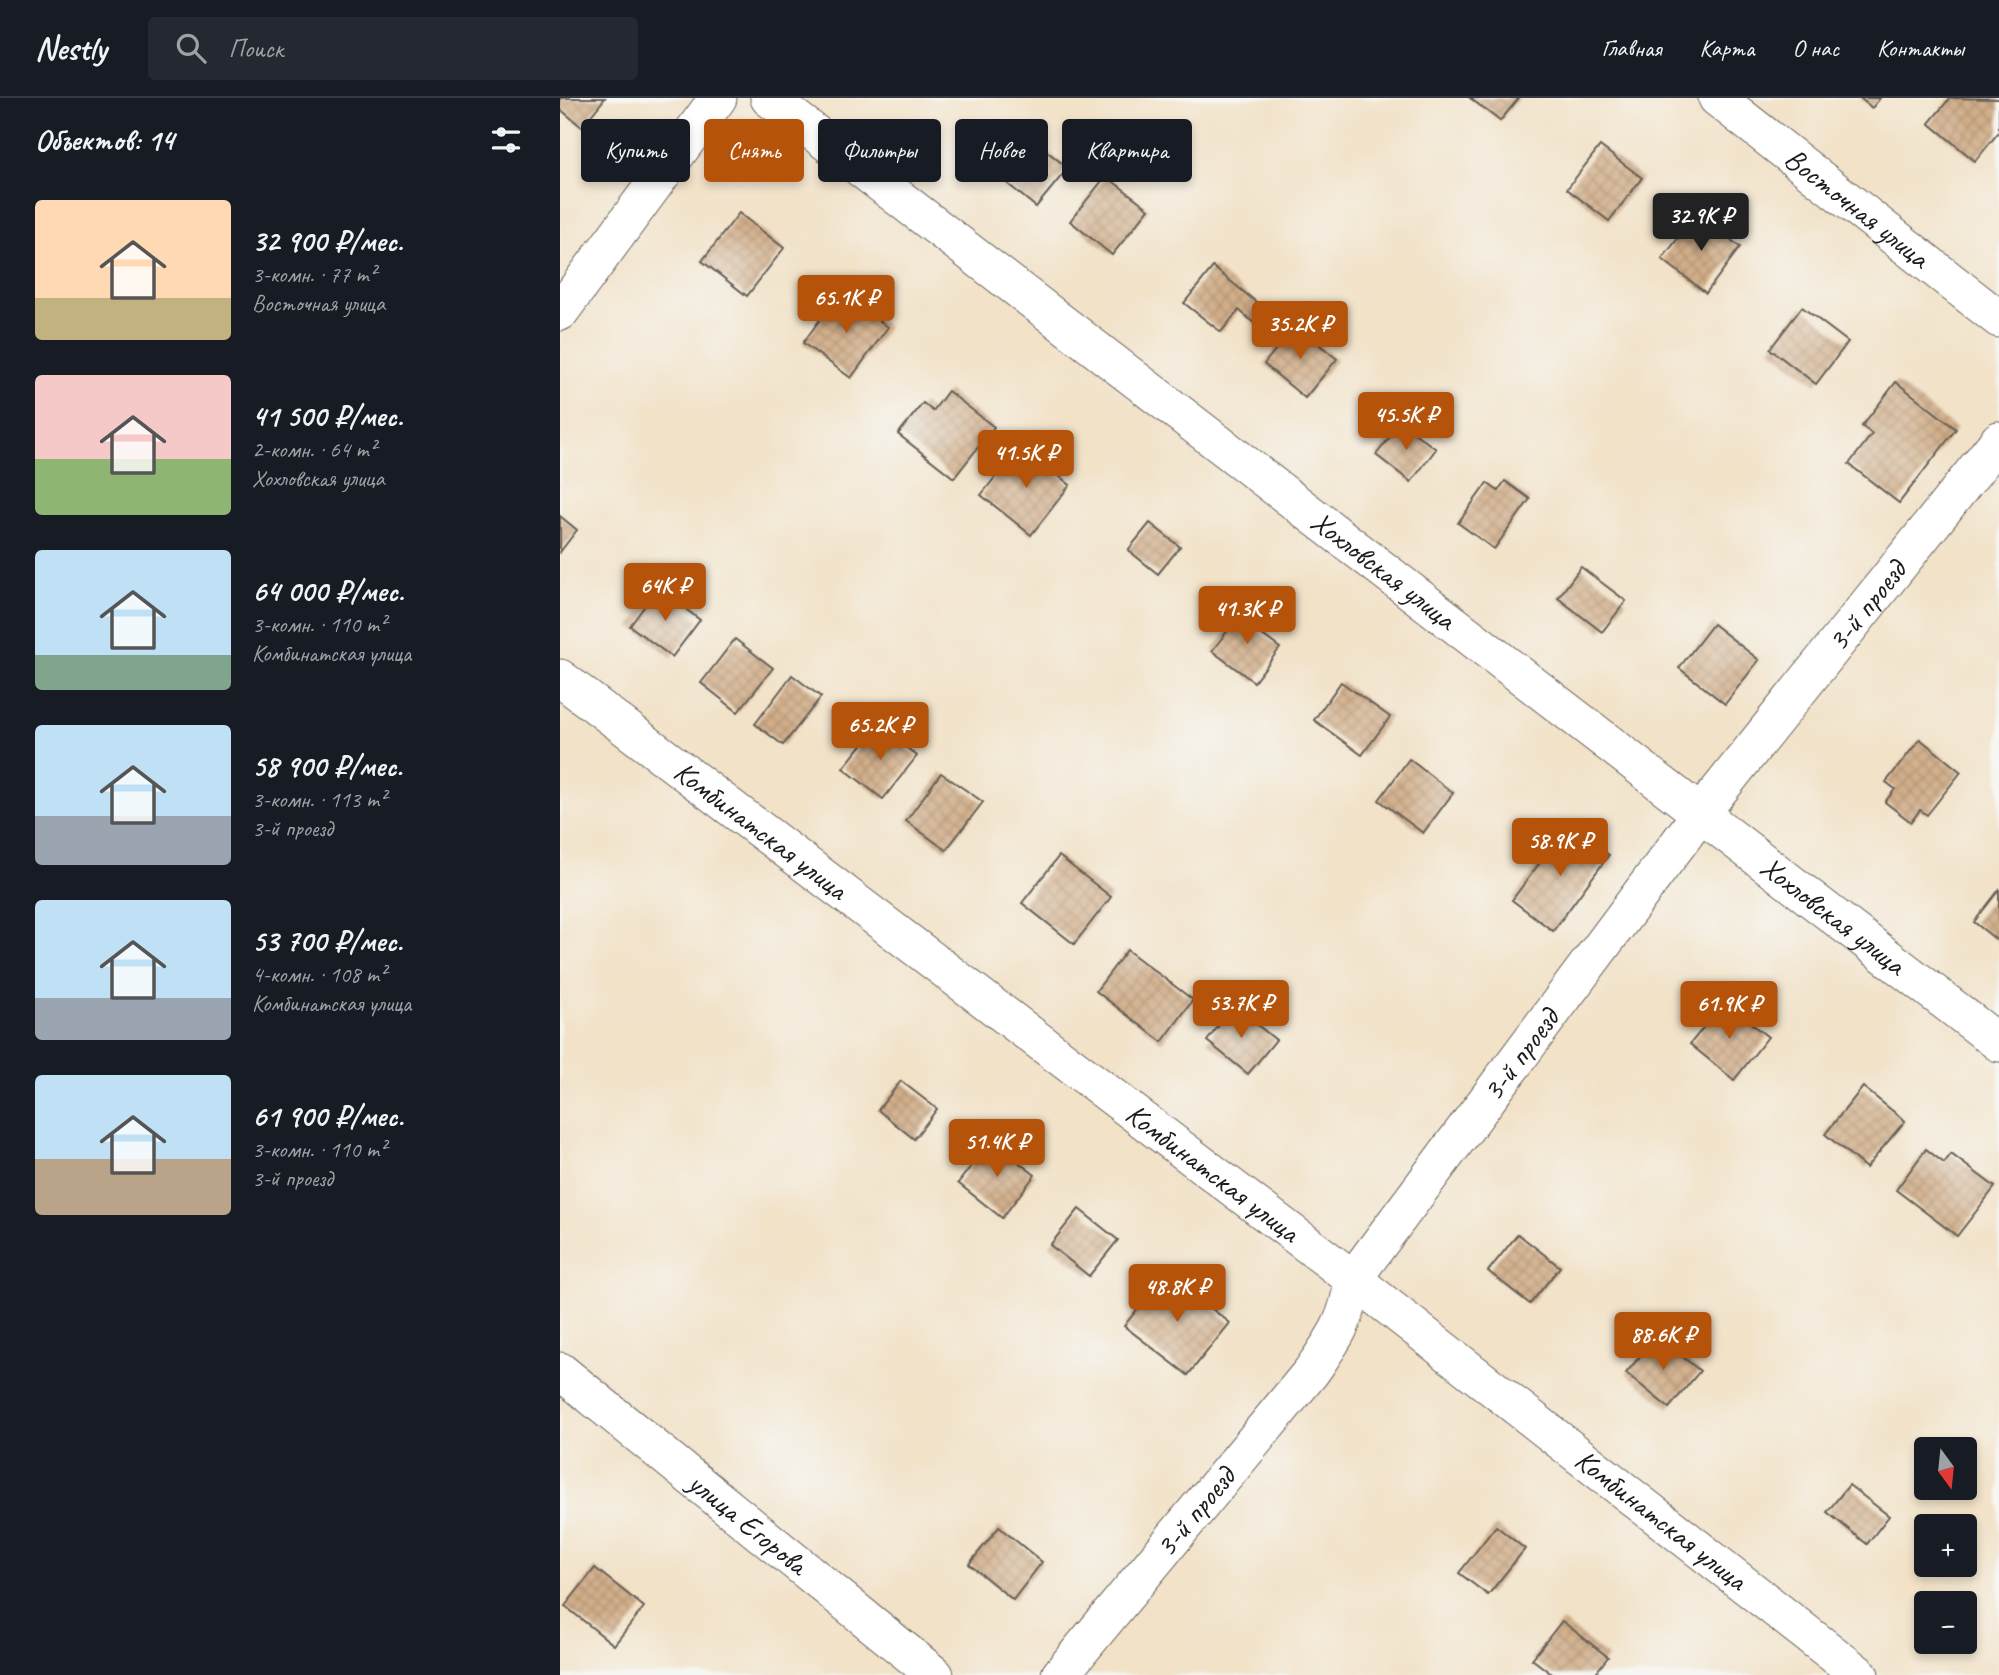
<!DOCTYPE html>
<html lang="ru">
<head>
<meta charset="utf-8">
<style>
	:root { --surface:#171b24; --page:#242831; --text:#f1f3f6; --muted:#9ea1a6; --line:#363941; --accent:#b45309 }
	body { margin:0; font-family:Caveat,sans-serif; background:var(--page); color:var(--text); height:100vh; display:flex; flex-direction:column; font-size:26px; white-space:nowrap }
	* { box-sizing:border-box; margin:0 }
	p { font-size:23px; color:var(--muted) }
	.icon { flex:none; width:38px; height:38px; fill:none; stroke:currentColor; stroke-width:2; stroke-linecap:round; stroke-linejoin:round }
	.map { position:relative; flex:1; overflow:hidden }
	.sheet { display:flex; flex-direction:column; background:var(--surface); width:560px }
	.sheet>* { flex:none }
	.hud { position:absolute; left:21px; top:21px; width:665px; height:63px; display:flex; gap:14px }
	.needle { width:46px; rotate:165deg }
	.fabs { position:absolute; left:1354px; top:1339px; display:grid; gap:14px }
	.fabs a { display:grid; place-items:center; width:63px; height:63px; border-radius:7px; background:var(--surface); box-shadow:0 4px 10px #0003; font-size:35px }
	.price { position:absolute; translate:-50% -60px; padding:0 16px; border-radius:7px; background:var(--accent); color:#fff; font-size:23px; line-height:46px; filter:drop-shadow(0 2px 4px #0008) }
	.price::after { content:''; position:absolute; left:50%; top:42px; width:21px; height:16px; margin-left:-10px; background:inherit; clip-path:polygon(0 0,100% 0,50% 100%) }
	.price.active { background:#222; color:#fff }
	ul { padding:0; list-style:none }
	li { display:flex; align-items:center; gap:21px; height:175px; padding:0 35px }
	li span { display:grid; place-items:center; flex:none; width:196px; height:140px; border-radius:7px; color:#555 }
	li>.icon { margin-inline-start:auto }
	span .icon { width:84px; height:84px; fill:#fffc; stroke-width:1 }
	li b { font-size:30px }
	h2 { display:flex; justify-content:space-between; align-items:center; height:84px; padding:0 35px; font-size:30px }
	.pill { padding:0 24px; border-radius:7px; background:var(--surface); box-shadow:0 4px 10px #0003; font-size:24px; line-height:63px }
	.pill.active { background:var(--accent); color:#fff }
	header { display:flex; align-items:center; gap:42px; box-sizing:border-box; height:98px; padding:0 35px; background:var(--surface); border-bottom:2px solid var(--line) }
	header strong { font-size:33px }
	nav { display:flex; gap:38px; margin-inline-start:auto; font-size:24px }
	.search { width:490px; height:63px; background:var(--page); display:flex; align-items:center; gap:18px; box-sizing:border-box; padding:0 24px; border-radius:7px; color:var(--muted); font-size:26px }
	main { display:flex; flex:1; min-height:0 }
	.map>svg:first-child { display:block }
	.building { fill:url(#building-cross-hatch) }
	.lines { fill:none; stroke-linecap:round; stroke-linejoin:round }
	.minor-casing { stroke:#676158; stroke-width:39 }
	.minor { stroke:#fff; stroke-width:37 }
	.labels { text-anchor:middle; stroke-width:5; stroke-linejoin:round; paint-order:stroke }
	.street-label { font-size:30px; fill:#1c1c1c; stroke:#f6f6f2 }
</style>
</head>
<body>
<header>
<strong>Nestly</strong>
<div class="search"><svg class="icon" aria-label="search" viewBox="0 0 24 24"><circle cx="10" cy="10" r="6"/><path d="M15 15l6 6"/></svg>Поиск</div>
<nav><a>Главная</a><a>Карта</a><a>О нас</a><a>Контакты</a></nav>
</header>
<main>
<section class="sheet">
<h2>Объектов: 14<svg class="icon" aria-label="filters" viewBox="0 0 24 24"><path d="M4 7h16M4 17h16"/><circle cx="9" cy="7" r="2"/><circle cx="15" cy="17" r="2"/></svg></h2>
<ul>
<li><span style="background:linear-gradient(#ffd9b3 70%,#c2b280 0)"><svg class="icon" aria-label="home" viewBox="0 0 24 24"><path d="M3 11l9-7 9 7M6 9v11h12V9"/></svg></span><div><b>32 900 ₽/мес.</b><p>3-комн. · 77 m²</p><p>Восточная улица</p></div></li>
<li><span style="background:linear-gradient(#f6c9c9 60%,#8fb573 0)"><svg class="icon" aria-label="home" viewBox="0 0 24 24"><path d="M3 11l9-7 9 7M6 9v11h12V9"/></svg></span><div><b>41 500 ₽/мес.</b><p>2-комн. · 64 m²</p><p>Хохловская улица</p></div></li>
<li><span style="background:linear-gradient(#bfe0f5 75%,#7fa58c 0)"><svg class="icon" aria-label="home" viewBox="0 0 24 24"><path d="M3 11l9-7 9 7M6 9v11h12V9"/></svg></span><div><b>64 000 ₽/мес.</b><p>3-комн. · 110 m²</p><p>Комбинатская улица</p></div></li>
<li><span style="background:linear-gradient(#bfe0f5 65%,#9aa5b1 0)"><svg class="icon" aria-label="home" viewBox="0 0 24 24"><path d="M3 11l9-7 9 7M6 9v11h12V9"/></svg></span><div><b>58 900 ₽/мес.</b><p>3-комн. · 113 m²</p><p>3-й проезд</p></div></li>
<li><span style="background:linear-gradient(#bfe0f5 70%,#9aa5b1 0)"><svg class="icon" aria-label="home" viewBox="0 0 24 24"><path d="M3 11l9-7 9 7M6 9v11h12V9"/></svg></span><div><b>53 700 ₽/мес.</b><p>4-комн. · 108 m²</p><p>Комбинатская улица</p></div></li>
<li><span style="background:linear-gradient(#bfe0f5 60%,#b9a48a 0)"><svg class="icon" aria-label="home" viewBox="0 0 24 24"><path d="M3 11l9-7 9 7M6 9v11h12V9"/></svg></span><div><b>61 900 ₽/мес.</b><p>3-комн. · 110 m²</p><p>3-й проезд</p></div></li>
</ul>
</section>
<div class="map">
<svg width="1439" height="1577" viewBox="0 0 1439 1577">
	<defs>
		<pattern id="building-cross-hatch" width="8" height="8" patternUnits="userSpaceOnUse" patternTransform="scale(1.75)"><rect width="8" height="8" fill="#d1ae89"/><path d="M0 0l8 8M0 8l8-8" fill="none" stroke="#b39576"/></pattern>
	</defs>
	<rect width="100%" height="100%" fill="#f6f6f2"/>
	<filter id="ink" filterUnits="userSpaceOnUse"><feTurbulence type="fractalNoise" baseFrequency=".0143" numOctaves="2"/><feDisplacementMap in="SourceGraphic" scale="14" xChannelSelector="R" yChannelSelector="G"/><feConvolveMatrix kernelMatrix="1 2 1 2 8 2 1 2 1" color-interpolation-filters="sRGB"/></filter>
	<filter id="wash" filterUnits="userSpaceOnUse"><feTurbulence type="fractalNoise" baseFrequency=".00686" numOctaves="4" result="noise"/><feDisplacementMap in="SourceGraphic" scale="28" xChannelSelector="R" yChannelSelector="G"/><feGaussianBlur stdDeviation="1.57" result="paint"/><feColorMatrix in="noise" values="0 0 0 0 0 0 0 0 0 0 0 0 0 0 0 0 0 1.4 0 .05"/><feComposite in="paint" operator="in"/></filter>
	<g filter="url(#wash)">
		<rect width="100%" height="100%" fill="#f2e2c8"/>
		<g id="blocks">
			<g class="building">
				<path d="M0,0H45L22,29L0,11Z"/>
				<path d="M910,0H959L940,23Z"/>
				<path d="M1300,0H1320L1312,10Z"/>
				<path d="M1390,0L1439,1V34L1415,63L1369,25Z"/>
				<path d="M452,26L508,70L476,109L421,64Z"/>
				<path d="M1040,48L1082,80L1049,123L1007,91Z"/>
				<path d="M546,78L589,111L552,157L510,123Z"/>
				<path d="M179,115L224,150L187,198L142,163Z"/>
				<path d="M1137,116L1180,149L1146,195L1102,161Z"/>
				<path d="M653,169L706,212L695,226L679,212L661,234L624,205Z"/>
				<path d="M280,194L328,229L291,280L243,245Z"/>
				<path d="M1242,209L1288,244L1256,286L1210,251Z"/>
				<path d="M735,227L777,261L745,300L704,266Z"/>
				<path d="M1336,284L1396,331L1339,405L1289,366L1312,336L1302,328Z"/>
				<path d="M388,293L434,329L394,380L338,336L363,305L373,313Z"/>
				<path d="M841,325L876,351L851,384L816,357Z"/>
				<path d="M461,347L510,387L471,437L421,397Z"/>
				<path d="M945,383L970,401L934,451L898,425L927,385L938,393Z"/>
				<path d="M0,418L17,432L0,454Z"/>
				<path d="M590,425L620,449L598,476L568,452Z"/>
				<path d="M1021,469L1066,503L1042,534L998,500Z"/>
				<path d="M98,490L140,522L112,559L70,528Z"/>
				<path d="M685,510L704,525L697,533L720,550L694,584L652,553Z"/>
				<path d="M1153,526L1199,562L1165,606L1119,570Z"/>
				<path d="M175,541L213,570L178,614L141,585Z"/>
				<path d="M232,577L261,599L223,647L195,626Z"/>
				<path d="M781,584L830,619L802,657L754,622Z"/>
				<path d="M318,627L357,658L323,701L283,670Z"/>
				<path d="M1360,641L1401,674L1367,717L1360,712L1351,724L1325,704L1335,691L1326,684Z"/>
				<path d="M849,661L893,695L863,735L819,702Z"/>
				<path d="M381,675L423,704L386,752L346,723Z"/>
				<path d="M1008,727L1049,757L993,833L952,802Z"/>
				<path d="M499,758L551,799L514,846L462,805Z"/>
				<path d="M1439,792V844L1414,824Z"/>
				<path d="M567,852L633,902L602,944L536,893Z"/>
				<path d="M1164,904L1208,939L1174,982L1130,946Z"/>
				<path d="M674,908L716,942L688,976L647,943Z"/>
				<path d="M341,983L377,1011L354,1041L318,1012Z"/>
				<path d="M1303,989L1345,1023L1306,1070L1265,1036Z"/>
				<path d="M431,1043L475,1077L442,1120L398,1085Z"/>
				<path d="M1366,1051L1384,1065L1391,1056L1435,1089L1397,1138L1336,1092Z"/>
				<path d="M519,1111L558,1142L529,1178L490,1147Z"/>
				<path d="M958,1136L1000,1169L970,1206L928,1173Z"/>
				<path d="M606,1175L670,1225L628,1277L564,1228Z"/>
				<path d="M1097,1238L1140,1273L1109,1310L1066,1275Z"/>
				<path d="M1289,1387L1329,1418L1307,1446L1267,1414Z"/>
				<path d="M936,1428L965,1451L928,1497L899,1475Z"/>
				<path d="M439,1429L482,1464L453,1502L409,1466Z"/>
				<path d="M35,1470L84,1509L54,1547L5,1508Z"/>
				<path d="M1002,1523L1048,1559L1034,1577H993L972,1561Z"/>
			</g>
		</g>
	</g>
	<g filter="url(#ink)">
		<use href="#blocks" fill-opacity="0" stroke="#676158" stroke-width="2"/>
		<g class="lines">
			<defs>
				<g id="minor">
					<path id="s1" d="M209,0L1439,945"/>
					<path id="s2" d="M1157,0L1439,221"/>
					<path d="M0,214L158,0"/>
					<path id="s3" d="M0,580L793,1181L1300,1577"/>
					<path id="s4" d="M0,1273L375,1577"/>
					<path id="s5" d="M500,1577L751,1274C774,1241 788,1223 793,1181L1141,715L1439,342"/>
				</g>
			</defs>
			<use href="#minor" class="minor-casing"/>
			<use href="#minor" class="minor"/>
		</g>
	</g>
	<g class="labels">
		<g class="street-label">
			<text dy="10" stroke="none"><textPath href="#s2" startOffset="178">Восточная улица</textPath></text>
			<text dy="10" stroke="none"><textPath href="#s1" startOffset="775">Хохловская улица</textPath></text>
			<text dy="10" stroke="none"><textPath href="#s5" startOffset="1344">3-й проезд</textPath></text>
			<text dy="10" stroke="none"><textPath href="#s3" startOffset="252">Комбинатская улица</textPath></text>
			<text dy="10" stroke="none"><textPath href="#s1" startOffset="1342">Хохловская улица</textPath></text>
			<text dy="10" stroke="none"><textPath href="#s5" startOffset="777">3-й проезд</textPath></text>
			<text dy="10" stroke="none"><textPath href="#s3" startOffset="819">Комбинатская улица</textPath></text>
			<text dy="10" stroke="none"><textPath href="#s5" startOffset="212">3-й проезд</textPath></text>
			<text dy="10" stroke="none"><textPath href="#s3" startOffset="1386">Комбинатская улица</textPath></text>
			<text dy="10" stroke="none"><textPath href="#s4" startOffset="242">улица Егорова</textPath></text>
		</g>
	</g>
</svg>
<div class="fabs">
<a><svg class="needle" viewBox="-14 -14 28 28"><path d="M0-13l5 13h-10z" fill="#e53935"/><path d="M0 13l5-13h-10z" fill="#9ea1a6"/></svg></a>
<a>+</a>
<a>−</a>
</div>
<b class="price active" style="left:1141px;top:155px">32.9K ₽</b>
<b class="price" style="left:286px;top:237px">65.1K ₽</b>
<b class="price" style="left:740px;top:263px">35.2K ₽</b>
<b class="price" style="left:846px;top:354px">45.5K ₽</b>
<b class="price" style="left:466px;top:392px">41.5K ₽</b>
<b class="price" style="left:105px;top:525px">64K ₽</b>
<b class="price" style="left:687px;top:548px">41.3K ₽</b>
<b class="price" style="left:320px;top:664px">65.2K ₽</b>
<b class="price" style="left:1000px;top:780px">58.9K ₽</b>
<b class="price" style="left:681px;top:942px">53.7K ₽</b>
<b class="price" style="left:1169px;top:943px">61.9K ₽</b>
<b class="price" style="left:437px;top:1081px">51.4K ₽</b>
<b class="price" style="left:617px;top:1226px">48.8K ₽</b>
<b class="price" style="left:1103px;top:1274px">88.6K ₽</b>
<div class="hud">
<a class="pill">Купить</a>
<a class="pill active">Снять</a>
<a class="pill">Фильтры</a>
<a class="pill">Новое</a>
<a class="pill">Квартира</a>
</div>
</div>
</main>
</body>
</html>
